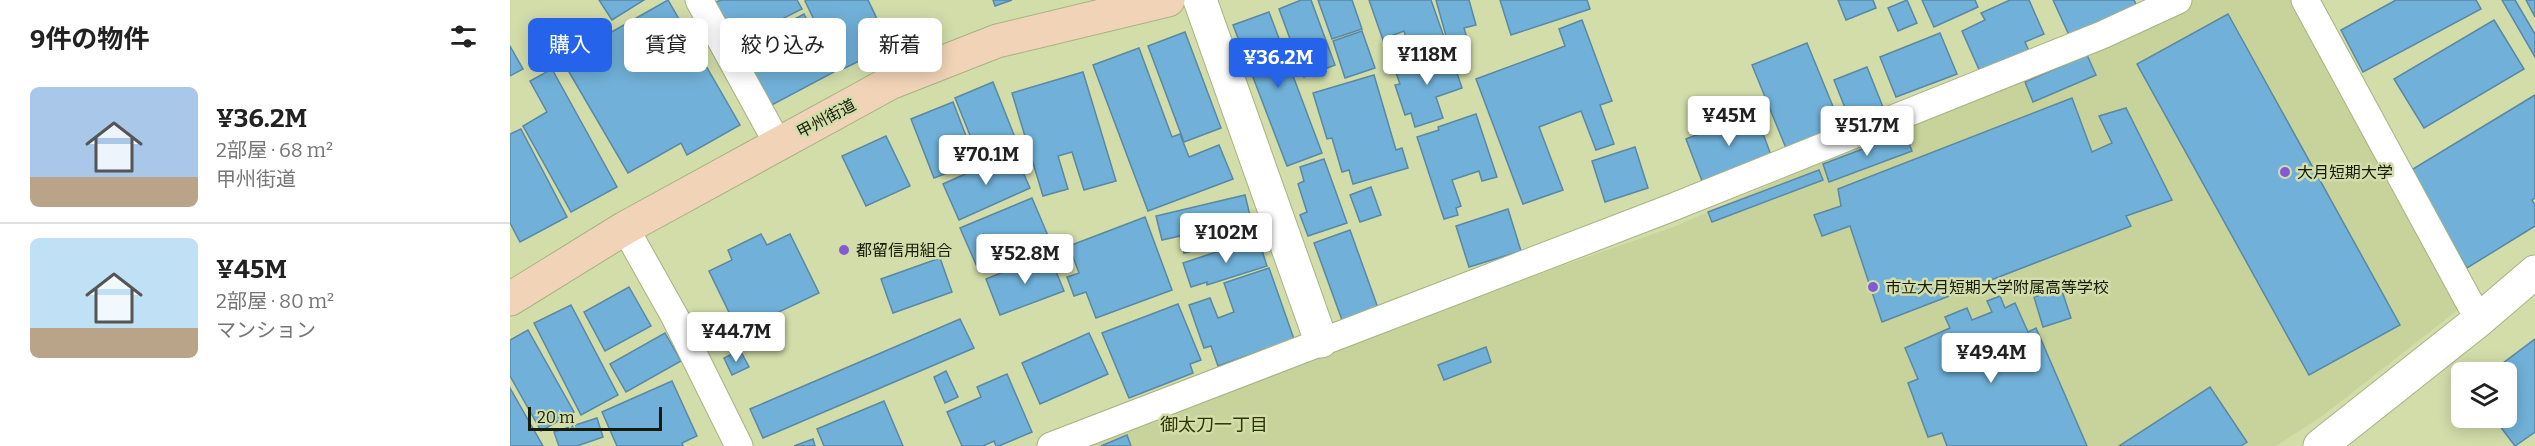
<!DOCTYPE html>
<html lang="ja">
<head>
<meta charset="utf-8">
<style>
	:root { --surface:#fff; --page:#f6f6f6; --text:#222; --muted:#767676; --line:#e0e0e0; --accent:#2563eb }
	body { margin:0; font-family:Bitter,"Noto Sans JP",serif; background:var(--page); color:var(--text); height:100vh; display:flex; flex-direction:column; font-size:22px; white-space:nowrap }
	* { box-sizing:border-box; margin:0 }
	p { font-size:20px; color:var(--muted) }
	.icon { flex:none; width:33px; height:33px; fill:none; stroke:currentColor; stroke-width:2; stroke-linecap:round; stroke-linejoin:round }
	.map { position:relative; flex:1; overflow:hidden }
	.panel { display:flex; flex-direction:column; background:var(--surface); width:510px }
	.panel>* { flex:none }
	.hud { position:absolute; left:18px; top:18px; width:570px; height:54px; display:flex; gap:12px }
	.controls { position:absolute; left:1941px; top:362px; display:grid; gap:12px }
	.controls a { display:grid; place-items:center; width:66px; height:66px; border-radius:9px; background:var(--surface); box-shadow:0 3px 15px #0003; font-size:30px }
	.scale { position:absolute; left:18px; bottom:15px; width:134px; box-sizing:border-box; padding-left:6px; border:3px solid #171b08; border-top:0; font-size:16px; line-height:21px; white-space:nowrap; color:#171b08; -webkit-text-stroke:4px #d3ddaa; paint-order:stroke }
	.price { position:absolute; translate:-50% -51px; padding:0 14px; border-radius:6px; background:#fff; color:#222; font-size:20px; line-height:39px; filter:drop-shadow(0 2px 3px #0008) }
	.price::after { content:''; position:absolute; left:50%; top:36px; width:18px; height:14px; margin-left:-9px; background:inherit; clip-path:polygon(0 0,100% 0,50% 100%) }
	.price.on { background:var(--accent); color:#fff }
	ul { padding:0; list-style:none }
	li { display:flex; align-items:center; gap:18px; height:150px; padding:0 30px }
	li+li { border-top:2px solid var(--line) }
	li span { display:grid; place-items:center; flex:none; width:168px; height:120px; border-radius:9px; color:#555 }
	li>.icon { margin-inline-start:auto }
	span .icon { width:72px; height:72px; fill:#fffc; stroke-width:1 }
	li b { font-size:26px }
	h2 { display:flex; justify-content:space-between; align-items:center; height:72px; padding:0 30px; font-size:26px }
	.tag { padding:0 21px; border-radius:9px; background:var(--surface); box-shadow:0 3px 15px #0003; font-size:21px; line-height:54px }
	.tag.on { background:var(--accent); color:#fff }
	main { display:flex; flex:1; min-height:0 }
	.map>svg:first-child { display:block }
	.built { fill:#c7d39a }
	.building { fill:#71b1d9; stroke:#5988a5; stroke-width:1.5 }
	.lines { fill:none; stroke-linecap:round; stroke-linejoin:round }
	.lane-casing { stroke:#a8b281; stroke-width:29 }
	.street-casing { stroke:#a8b281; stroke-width:35 }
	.secondary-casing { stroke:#a8b281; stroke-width:35 }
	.lane { stroke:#fff; stroke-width:27 }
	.street { stroke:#fff; stroke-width:33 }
	.secondary { stroke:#f1d4b8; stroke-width:33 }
	.poi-dot { fill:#8559d3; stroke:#d3ddaa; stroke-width:2 }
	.labels { text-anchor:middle; stroke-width:5; stroke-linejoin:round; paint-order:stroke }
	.street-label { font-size:16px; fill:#171b08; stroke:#d3ddaa }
	.poi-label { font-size:16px; fill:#171b08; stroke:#d3ddaa; text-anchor:start }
	.neighbourhood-label { font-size:18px; fill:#2c3202; stroke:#d3ddaa }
</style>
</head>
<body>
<main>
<section class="panel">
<h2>9件の物件<svg class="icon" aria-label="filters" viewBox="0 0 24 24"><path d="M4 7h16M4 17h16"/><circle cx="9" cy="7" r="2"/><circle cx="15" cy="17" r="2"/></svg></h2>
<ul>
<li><span style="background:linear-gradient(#a9c7e8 75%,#b9a48a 0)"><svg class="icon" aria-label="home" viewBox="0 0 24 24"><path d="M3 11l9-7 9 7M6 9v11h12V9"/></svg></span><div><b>¥36.2M</b><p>2部屋 · 68 m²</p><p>甲州街道</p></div></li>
<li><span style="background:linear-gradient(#bfe0f5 75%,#b9a48a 0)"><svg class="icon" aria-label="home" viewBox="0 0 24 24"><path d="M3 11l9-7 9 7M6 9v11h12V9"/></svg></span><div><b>¥45M</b><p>2部屋 · 80 m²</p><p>マンション</p></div></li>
</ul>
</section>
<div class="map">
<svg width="2025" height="446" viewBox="0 0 2025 446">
	<rect width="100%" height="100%" fill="#d3ddaa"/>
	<path class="built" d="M1678,0H1786L1954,305L1811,417L1766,446H565L814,349L1166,226Z"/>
	<g class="building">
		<path d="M89,0H134L102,20Z"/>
		<path d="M158,0L230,125L177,155L171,143L118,173L52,60Z"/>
		<path d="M211,0H287L292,9L224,43L204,3Z"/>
		<path d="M297,0H358L380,46L329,71L295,1Z"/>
		<path d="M483,0H502L485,6Z"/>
		<path d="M791,0H801L825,65L794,77L769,9Z"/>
		<path d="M808,0H842L852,29L822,39Z"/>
		<path d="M859,0H921L934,37L915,44L912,36L897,41L894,31L881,36L888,57L880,60Z"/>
		<path d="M926,0H959L966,25L954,28L960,48L941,54Z"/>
		<path d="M990,0H1077L1080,9L1001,35Z"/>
		<path d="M1328,0H1363L1366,8L1336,20Z"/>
		<path d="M1397,0L1407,23L1388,31L1378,8Z"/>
		<path d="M1412,0H1465L1468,7L1424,27Z"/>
		<path d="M1500,0H1519L1534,34L1515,42L1520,53L1471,74L1452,31L1475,20L1471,13Z"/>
		<path d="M1543,0H1624L1627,6L1559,35Z"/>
		<path d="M1886,0H1966L1971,9L1853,72L1831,30Z"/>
		<path d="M1992,0H2005L2025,34V57Z"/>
		<path d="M2016,0H2025V17Z"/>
		<path d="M759,12L812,153L777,166L723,25Z"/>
		<path d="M294,14L324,72L258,107L234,62L253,54L245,40Z"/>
		<path d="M1718,14L1890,325L1799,375L1627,64Z"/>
		<path d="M1072,20L1102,101L1090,105L1104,144L1086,150L1071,111L1029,127L1053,190L1013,204L966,79L1055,46L1049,29Z"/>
		<path d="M1984,20L2014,69L1914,128L1884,79Z"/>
		<path d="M852,31L865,68L835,78L823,41Z"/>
		<path d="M675,32L711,128L674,142L638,46Z"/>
		<path d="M1430,33L1447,74L1386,97L1370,57Z"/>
		<path d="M937,43L952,88L926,97L933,118L905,127L901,113L895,115L885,85L890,84L885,70L927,56L924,47Z"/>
		<path d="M1297,43L1333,131L1278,153L1242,65Z"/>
		<path d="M0,46L13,69L0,76Z"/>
		<path d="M629,48L662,137L670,134L679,157L709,145L723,179L638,211L583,65Z"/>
		<path d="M1577,55L1586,75L1523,102L1515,82Z"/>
		<path d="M1357,67L1375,112L1351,122L1348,114L1339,118L1324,80Z"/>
		<path d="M42,69L107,187L61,212L13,126L37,112L20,81Z"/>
		<path d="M573,72L606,181L574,190L562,152L548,156L558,189L533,196L502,93Z"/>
		<path d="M864,75L886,150L892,148L898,168L843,184L839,170L832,172L822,138L817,139L803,93Z"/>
		<path d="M483,82L508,145L470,160L445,98Z"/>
		<path d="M2025,95V198L2022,200L2025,205V226L1957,268L1898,172Z"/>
		<path d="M1562,98L1582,152L1602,143L1589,116L1616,108L1662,200L1616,216L1621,226L1372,322L1340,226L1312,236L1304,215L1331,206L1328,189Z"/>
		<path d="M443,102L466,162L424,178L401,119Z"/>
		<path d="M1245,112L1261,155L1192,181L1176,139Z"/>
		<path d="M966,114L987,177L972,181L969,171L942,180L951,206L946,208L948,215L934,219L907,137L929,130L928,127Z"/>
		<path d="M11,129L57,217L10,242L0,223V134Z"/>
		<path d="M1395,133L1402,151L1319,182L1313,164Z"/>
		<path d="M376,136L400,186L356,206L332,156Z"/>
		<path d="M1125,147L1138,188L1095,202L1082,161Z"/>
		<path d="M504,152L520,188L449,220L433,184Z"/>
		<path d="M814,159L837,223L798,236L790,215L797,212L788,184L794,181L790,167Z"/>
		<path d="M1309,170L1313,180L1202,222L1198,212Z"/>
		<path d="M861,187L871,215L850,222L840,195Z"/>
		<path d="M735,195L745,236L674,253L670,236L652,240L646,216Z"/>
		<path d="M522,198L539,238L468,269L450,228Z"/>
		<path d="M998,209L1011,251L959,267L946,226Z"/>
		<path d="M635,217L662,290L586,318L576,292L564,296L557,277L569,273L559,246Z"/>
		<path d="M840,230L868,308L832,320L804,243Z"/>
		<path d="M251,234L257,245L280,234L309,293L256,318L260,326L232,339L199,271L222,260L218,250Z"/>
		<path d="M748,238L757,266L697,285V282L681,287L673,263Z"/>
		<path d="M539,254L554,291L490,315L476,279Z"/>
		<path d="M430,258L442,292L383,313L371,279Z"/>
		<path d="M759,268L784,339L708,366L701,346L694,348L679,305L700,298L708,318L724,312L714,283Z"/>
		<path d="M119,287L141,326L95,351L74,312Z"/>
		<path d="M1551,288L1561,318L1533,327L1524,297Z"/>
		<path d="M1490,296L1495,308L1505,303L1518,332L1526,328L1577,446H1437L1432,433L1418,437L1398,383L1408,379L1395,348L1440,328L1435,317L1457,308L1462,320L1482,312L1477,301Z"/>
		<path d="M668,304L691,360L680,364L683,373L619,398L592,333Z"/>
		<path d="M61,305L108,395L71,415L24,323Z"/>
		<path d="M450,319L464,348L253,438L240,409Z"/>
		<path d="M18,330L64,412L31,431L0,376V340Z"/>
		<path d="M155,333L171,361L116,392L100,364Z"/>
		<path d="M579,333L598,374L530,404L512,363Z"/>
		<path d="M2025,339V432L2005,446L1983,417H1996V372H1981Z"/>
		<path d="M976,347L981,362L934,380L928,365Z"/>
		<path d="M230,350L239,367L222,375L214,358Z"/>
		<path d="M436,371L448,397L435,403L424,377Z"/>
		<path d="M497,374L522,432L489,446H486L484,441L473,446H452L437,412L471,397L467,387Z"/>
		<path d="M162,381L187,436L172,443L173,446H107L92,412Z"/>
		<path d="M1700,387L1737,442L1731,446H1609Z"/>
		<path d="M0,388L33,446H0Z"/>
		<path d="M374,401L393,446H314L307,429Z"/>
		<path d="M87,418L93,437L67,446H49L44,432Z"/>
		<path d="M617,435L621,446H591Z"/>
		<path d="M303,439L305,446H284Z"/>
	</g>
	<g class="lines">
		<defs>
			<g id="lane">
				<path d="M189,0L268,144"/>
				<path d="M1795,0L1969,320"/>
				<path d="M115,228L165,317L229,446"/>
				<path d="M541,446L1158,209L1592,35L1668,0"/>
			</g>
			<g id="street">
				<path d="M690,0L811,341"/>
				<path d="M1810,446L1969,320L2025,272"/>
			</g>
			<path id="secondary" d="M0,299L115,228L380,83L487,41L658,0"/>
		</defs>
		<use href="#lane" class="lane-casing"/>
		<use href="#street" class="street-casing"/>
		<use href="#secondary" class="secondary-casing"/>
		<use href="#lane" class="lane"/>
		<use href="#street" class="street"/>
		<use href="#secondary" class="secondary"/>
	</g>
	<g class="poi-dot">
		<circle cx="1775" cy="172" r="6"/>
		<circle cx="334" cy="250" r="6"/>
		<circle cx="1363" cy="287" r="6"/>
	</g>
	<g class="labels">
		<g class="street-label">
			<text transform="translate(316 118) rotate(-28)" y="6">甲州街道</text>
		</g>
		<g class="poi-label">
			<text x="1787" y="178">大月短期大学</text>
			<text x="346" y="256">都留信用組合</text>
			<text x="1375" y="293">市立大月短期大学附属高等学校</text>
		</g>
		<g class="neighbourhood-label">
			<text x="704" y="431">御太刀一丁目</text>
		</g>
	</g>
</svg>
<div class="controls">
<a><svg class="icon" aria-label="layers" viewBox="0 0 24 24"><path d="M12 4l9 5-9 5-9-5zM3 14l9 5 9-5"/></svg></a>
</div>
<div class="scale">20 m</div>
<b class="price" style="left:917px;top:86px">¥118M</b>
<b class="price on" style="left:768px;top:89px">¥36.2M</b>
<b class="price" style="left:1219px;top:147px">¥45M</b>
<b class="price" style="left:1357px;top:157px">¥51.7M</b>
<b class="price" style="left:476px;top:186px">¥70.1M</b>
<b class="price" style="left:716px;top:264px">¥102M</b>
<b class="price" style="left:515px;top:285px">¥52.8M</b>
<b class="price" style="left:226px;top:363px">¥44.7M</b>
<b class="price" style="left:1481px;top:384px">¥49.4M</b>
<div class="hud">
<a class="tag on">購入</a>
<a class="tag">賃貸</a>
<a class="tag">絞り込み</a>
<a class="tag">新着</a>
</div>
</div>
</main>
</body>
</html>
